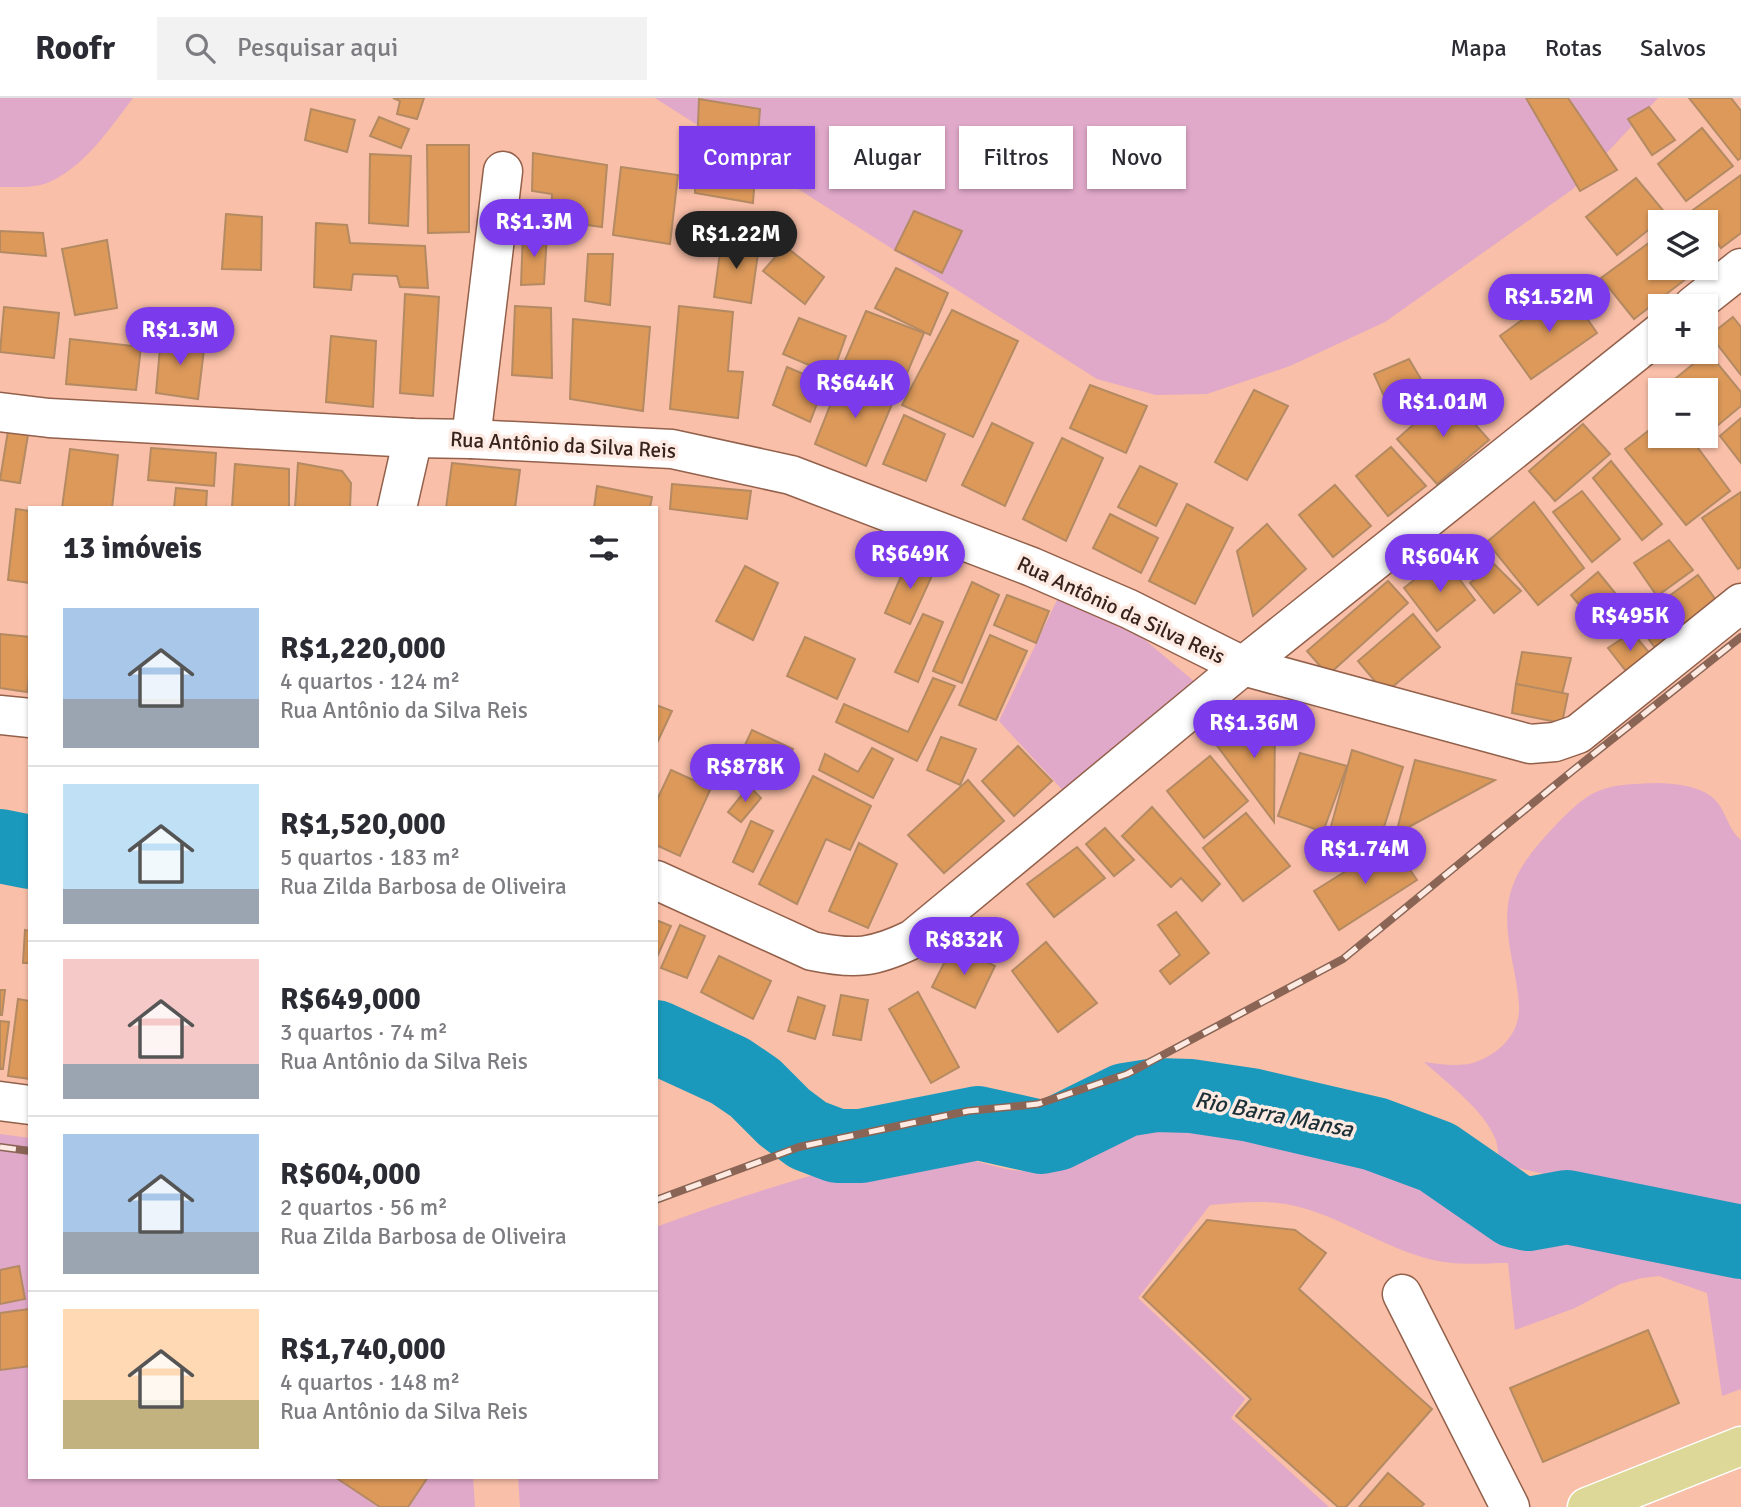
<!DOCTYPE html>
<html lang="pt">
<head>
<meta charset="utf-8">
<style>
	:root { --surface:#fff; --page:#f2f2f3; --text:#2b2b33; --muted:#7c7c81; --line:#e1e1e2; --accent:#7c3aed }
	body { margin:0; font-family:Signika,sans-serif; background:var(--page); color:var(--text); height:100vh; display:flex; flex-direction:column; font-size:26px; white-space:nowrap }
	* { box-sizing:border-box; margin:0 }
	p { font-size:23px; color:var(--muted) }
	.icon { flex:none; width:38px; height:38px; fill:none; stroke:currentColor; stroke-width:2; stroke-linecap:round; stroke-linejoin:round }
	.map { position:relative; flex:1; overflow:hidden }
	.drawer { position:absolute; left:28px; top:408px; width:630px; height:973px; display:flex; flex-direction:column; background:var(--surface); border-radius:0px; box-shadow:0 2px 5px #0004 }
	.drawer>* { flex:none }
	.hud { position:absolute; left:679px; top:28px; width:665px; height:63px; display:flex; gap:14px }
	.tools { position:absolute; left:1648px; top:112px; display:grid; gap:14px }
	.tools a { display:grid; place-items:center; width:70px; height:70px; border-radius:0px; background:var(--surface); box-shadow:0 2px 5px #0004; font-size:35px }
	.price { position:absolute; translate:-50% -60px; padding:0 16px; border-radius:24px; background:var(--accent); color:#fff; font-size:23px; line-height:46px; filter:drop-shadow(0 2px 4px #0008) }
	.price::after { content:''; position:absolute; left:50%; top:42px; width:21px; height:16px; margin-left:-10px; background:inherit; clip-path:polygon(0 0,100% 0,50% 100%) }
	.price.current { background:#222; color:#fff }
	ul { padding:0; list-style:none }
	li { display:flex; align-items:center; gap:21px; height:175px; padding:0 35px }
	li+li { border-top:2px solid var(--line) }
	li span { display:grid; place-items:center; flex:none; width:196px; height:140px; border-radius:0px; color:#555 }
	li>.icon { margin-inline-start:auto }
	span .icon { width:84px; height:84px; fill:#fffc; stroke-width:1 }
	li b { font-size:30px }
	h2 { display:flex; justify-content:space-between; align-items:center; height:84px; padding:0 35px; font-size:30px }
	.chip { padding:0 24px; border-radius:0px; background:var(--surface); box-shadow:0 2px 5px #0004; font-size:24px; line-height:63px }
	.chip.current { background:var(--accent); color:#fff }
	header { display:flex; align-items:center; gap:42px; box-sizing:border-box; height:98px; padding:0 35px; background:var(--surface); border-bottom:2px solid var(--line) }
	header strong { font-size:33px }
	nav { display:flex; gap:38px; margin-inline-start:auto; font-size:24px }
	.search { width:490px; height:63px; background:var(--page); display:flex; align-items:center; gap:18px; box-sizing:border-box; padding:0 24px; border-radius:0px; color:var(--muted); font-size:26px }
	.map>svg:first-child { display:block }
	.green { fill:#e0a8c9 }
	.lines { fill:none; stroke-linecap:round; stroke-linejoin:round }
	.river { stroke:#1b99bd; stroke-width:74 }
	.building { fill:#dc995a; stroke:#b48a63; stroke-width:2 }
	.minor-casing { stroke:#93604b; stroke-width:41 }
	.major-casing { stroke:#fff; stroke-width:41 }
	.minor { stroke:#fff; stroke-width:38 }
	.major { stroke:#ddd798; stroke-width:38 }
	.rail-casing { stroke:#8a6556; stroke-width:8 }
	.rail { stroke:#fdebe3; stroke-width:5; stroke-dasharray:16; stroke-linecap:butt }
	.labels { text-anchor:middle; stroke-width:7; stroke-linejoin:round; paint-order:stroke }
	.street-label { font-size:21px; fill:#39231a; stroke:#fdebe3 }
	.water-label { font-size:23px; font-style:italic; fill:#1b2f36; stroke:#fdebe3 }
</style>
</head>
<body>
<header>
<strong>Roofr</strong>
<div class="search"><svg class="icon" aria-label="search" viewBox="0 0 24 24"><circle cx="10" cy="10" r="6"/><path d="M15 15l6 6"/></svg>Pesquisar aqui</div>
<nav><a>Mapa</a><a>Rotas</a><a>Salvos</a></nav>
</header>
<div class="map">
<svg width="1741" height="1409" viewBox="0 0 1741 1409">
	<rect width="100%" height="100%" fill="#f9bfa8"/>
	<g class="green">
		<path d="M0,0H133C110,30 84,70 47,85C33,90 17,89 3,89H0Z"/>
		<path d="M655,0H1658L1573,91L1385,224L1290,268L1207,296L1156,297L1097,281Z"/>
		<path d="M1060,496L1138,536L1196,585L1069,699L999,623Z"/>
		<path d="M1658,685C1679,686 1707,688 1720,708C1727,719 1730,733 1741,742V1116L1700,1113L1519,1070L1499,1062C1498,1055 1498,1047 1495,1040C1482,1010 1448,986 1424,964C1440,966 1457,969 1473,965C1498,957 1521,936 1519,907C1517,872 1502,837 1509,801C1515,772 1535,749 1554,729C1593,688 1603,687 1658,685Z"/>
		<path d="M1172,1011C1249,1015 1373,1043 1438,1086C1468,1106 1491,1145 1528,1150C1540,1141 1547,1130 1558,1120H1576L1670,1142L1741,1155V1291L1722,1298L1707,1195L1659,1178L1642,1180L1620,1186L1575,1210L1515,1232L1508,1165C1484,1165 1457,1168 1433,1162C1382,1150 1337,1115 1286,1106C1261,1102 1234,1105 1210,1107L1138,1200L1245,1301L1231,1320L1329,1409H520L518,1379H656V1129C701,1112 747,1097 793,1083C838,1070 886,1055 934,1055C969,1055 1002,1078 1038,1072C1066,1068 1089,1045 1112,1030C1130,1019 1151,1015 1172,1011Z"/>
		<path d="M0,1036L30,1040V1379H473L475,1409H0Z"/>
	</g>
	<g class="lines">
		<g class="river">
			<path d="M0,748L30,754"/>
			<path d="M656,939L730,973L755,990L784,1019L808,1037L837,1048H861L978,1025L1041,1039L1056,1036L1125,1002L1156,997L1191,998L1251,1007L1375,1036L1437,1059L1515,1113L1528,1116L1567,1109L1741,1144"/>
		</g>
	</g>
	<g class="building">
		<path d="M393,0H424L417,21L397,16L400,3Z"/>
		<path d="M1526,0H1568L1617,72L1580,93Z"/>
		<path d="M1689,0H1731L1741,13V60L1738,62Z"/>
		<path d="M699,1L760,11L753,105L695,95Z"/>
		<path d="M1649,9L1675,42L1652,57L1628,21Z"/>
		<path d="M311,11L355,22L347,54L305,42Z"/>
		<path d="M379,19L409,31L401,50L370,38Z"/>
		<path d="M1702,30L1733,68L1686,103L1658,66Z"/>
		<path d="M427,47H469V134L428,135Z"/>
		<path d="M533,55L607,67L602,129L551,122L552,96L532,93Z"/>
		<path d="M370,56L411,58L408,128L369,125Z"/>
		<path d="M621,69L678,77L670,146L613,137Z"/>
		<path d="M1741,77V135L1721,150L1706,130V124H1702L1693,112Z"/>
		<path d="M1636,80L1667,117L1617,157L1586,119Z"/>
		<path d="M914,113L962,133L942,175L895,152Z"/>
		<path d="M226,116L262,119L261,172L222,171Z"/>
		<path d="M316,125L347,127L350,145L425,148L428,190L400,189L397,178L353,176L351,192L314,189Z"/>
		<path d="M0,133L43,135L46,158L0,154Z"/>
		<path d="M523,134L547,136L544,186L521,187Z"/>
		<path d="M1661,136V170H1700L1634,221L1601,180Z"/>
		<path d="M722,140L759,148L751,205L714,199Z"/>
		<path d="M107,142L117,210L75,217L62,151Z"/>
		<path d="M785,148L824,179L805,206L763,173Z"/>
		<path d="M588,156H613L610,207L585,203Z"/>
		<path d="M896,170L948,195L930,237L875,210Z"/>
		<path d="M1566,190L1597,235L1531,281L1500,238Z"/>
		<path d="M405,196L439,199L433,298L400,295Z"/>
		<path d="M515,208L551,210L552,280L512,277Z"/>
		<path d="M679,208L733,214L728,273L743,274L738,320L670,311Z"/>
		<path d="M4,209L59,215L54,260L0,254Z"/>
		<path d="M952,212L1018,243L973,339L902,307Z"/>
		<path d="M866,213L924,235L900,292L843,267Z"/>
		<path d="M1733,219L1741,229V277L1710,237Z"/>
		<path d="M799,220L846,238L832,277L783,256Z"/>
		<path d="M573,221L650,229L643,313L570,301Z"/>
		<path d="M161,238L205,243L198,301L156,295Z"/>
		<path d="M331,238L376,243L373,309L326,304Z"/>
		<path d="M70,241L141,249L136,292L66,286Z"/>
		<path d="M1708,254L1741,294V308L1711,333L1706,328V292H1678L1671,284Z"/>
		<path d="M1409,261L1425,288L1387,305L1374,276Z"/>
		<path d="M787,269L825,285L810,324L773,307Z"/>
		<path d="M842,277L895,299L866,368L815,346Z"/>
		<path d="M1090,287L1147,308L1126,355L1070,330Z"/>
		<path d="M1254,292L1288,308L1247,382L1215,364Z"/>
		<path d="M1448,296L1489,342L1437,386L1397,341Z"/>
		<path d="M904,317L945,336L926,383L883,366Z"/>
		<path d="M1741,320V365L1720,338Z"/>
		<path d="M1661,323V338H1689L1730,393L1686,427L1625,351Z"/>
		<path d="M992,325L1033,345L1005,408L962,387Z"/>
		<path d="M1583,326L1610,356L1555,403L1529,373Z"/>
		<path d="M8,333L28,337L20,385L0,382Z"/>
		<path d="M1062,340L1103,360L1066,443L1023,421Z"/>
		<path d="M1391,349L1426,388L1388,418L1356,378Z"/>
		<path d="M151,350L216,355L214,388L148,382Z"/>
		<path d="M70,351L118,357L112,410H62Z"/>
		<path d="M1611,363L1662,426L1642,442L1593,380Z"/>
		<path d="M298,365L342,373L351,385L350,410H295Z"/>
		<path d="M452,365L520,372L515,410H446Z"/>
		<path d="M235,366L289,371V410L232,409Z"/>
		<path d="M1140,368L1177,386L1156,428L1118,409Z"/>
		<path d="M672,386L751,393L747,421L670,411Z"/>
		<path d="M1335,387L1371,428L1333,459L1299,417Z"/>
		<path d="M597,388L652,399L650,410H594Z"/>
		<path d="M176,390L207,393L206,410H174Z"/>
		<path d="M1582,393L1620,441L1592,464L1553,414Z"/>
		<path d="M1741,394V469L1738,471L1702,420Z"/>
		<path d="M1534,404L1584,470L1538,507L1487,444Z"/>
		<path d="M1187,406L1233,430L1195,506L1149,483Z"/>
		<path d="M16,411L30,413V485L8,482Z"/>
		<path d="M1110,416L1158,440L1141,475L1093,450Z"/>
		<path d="M1267,426L1306,471L1253,518L1237,453Z"/>
		<path d="M1669,442L1693,472L1657,498L1634,465Z"/>
		<path d="M1443,459L1475,502L1437,533L1404,490Z"/>
		<path d="M909,460L935,471L910,526L885,515Z"/>
		<path d="M1494,466L1521,493L1494,515L1470,485Z"/>
		<path d="M745,468L778,485L753,542L716,523Z"/>
		<path d="M1598,474L1633,517L1606,539L1571,497Z"/>
		<path d="M1698,477L1721,509L1659,555L1635,523Z"/>
		<path d="M1388,483L1408,505L1328,577L1307,553Z"/>
		<path d="M972,484L999,497L962,585L933,573Z"/>
		<path d="M1007,497L1049,513L1036,545L994,527Z"/>
		<path d="M923,516L943,524L918,584L895,574Z"/>
		<path d="M1413,516L1440,549L1385,595L1358,563Z"/>
		<path d="M1632,534L1652,558L1629,577L1608,550Z"/>
		<path d="M0,536L30,539V571L27,594L0,590Z"/>
		<path d="M990,537L1027,553L996,622L959,607Z"/>
		<path d="M805,539L855,561L837,601L787,578Z"/>
		<path d="M1522,554L1571,560L1562,596L1516,586Z"/>
		<path d="M933,580L955,588L917,663L836,624L844,606L908,634Z"/>
		<path d="M1516,586L1568,596L1562,625L1512,615Z"/>
		<path d="M656,607L672,613L656,647Z"/>
		<path d="M1240,626H1275L1274,724L1215,645Z"/>
		<path d="M752,632L793,651L777,685L736,666Z"/>
		<path d="M941,639L976,651L960,687L927,672Z"/>
		<path d="M1018,648L1052,683L1014,718L982,683Z"/>
		<path d="M872,650L893,661L873,700L819,672L825,656L858,674Z"/>
		<path d="M1352,652L1403,669L1378,748L1330,732Z"/>
		<path d="M1300,655L1347,668L1323,734L1278,718Z"/>
		<path d="M1210,658L1248,703L1204,740L1167,693Z"/>
		<path d="M1415,662L1495,682L1396,736Z"/>
		<path d="M671,672L711,690L680,758L656,747V704Z"/>
		<path d="M813,678L871,708L850,752L826,741L797,806L759,786Z"/>
		<path d="M968,682L1004,723L944,775L908,737Z"/>
		<path d="M749,688L761,700L741,724L728,714Z"/>
		<path d="M1152,709L1220,786L1202,803L1181,780L1171,789L1122,738Z"/>
		<path d="M1246,715L1290,768L1243,803L1203,750Z"/>
		<path d="M751,723L773,733L753,774L733,764Z"/>
		<path d="M1105,730L1134,762L1114,778L1086,746Z"/>
		<path d="M859,745L897,766L868,830L829,813Z"/>
		<path d="M1391,745L1417,782L1339,832L1314,793Z"/>
		<path d="M1077,749L1105,780L1054,819L1027,786Z"/>
		<path d="M1176,814L1209,855L1170,886L1160,873L1180,857L1158,827Z"/>
		<path d="M656,822L671,828L656,861Z"/>
		<path d="M680,827L705,838L687,880L661,870Z"/>
		<path d="M25,832L30,833V865H23Z"/>
		<path d="M1046,844L1097,905L1058,934L1012,873Z"/>
		<path d="M953,847L995,868L975,910L932,889Z"/>
		<path d="M719,858L771,883L753,921L701,894Z"/>
		<path d="M0,892H5L2,917H0Z"/>
		<path d="M918,894L959,969L931,985L889,911Z"/>
		<path d="M841,897L868,902L861,942L833,937Z"/>
		<path d="M798,899L825,908L815,941L788,933Z"/>
		<path d="M18,901L30,903V981L8,978Z"/>
		<path d="M0,923L9,924L3,971H0Z"/>
		<path d="M1207,1122L1295,1132L1326,1155L1299,1191L1432,1311L1346,1409H1338L1236,1318L1251,1301L1143,1199Z"/>
		<path d="M19,1168L25,1201L0,1206V1172Z"/>
		<path d="M30,1211V1268L0,1272V1215Z"/>
		<path d="M1648,1232L1679,1305L1543,1364L1510,1290Z"/>
		<path d="M1388,1375L1424,1406L1421,1409H1359Z"/>
		<path d="M335,1379H428L408,1409H380Z"/>
	</g>
	<g class="lines">
		<defs>
			<g id="minor">
				<path d="M1693,208L1741,170"/>
				<path d="M0,314L49,320L413,340L471,341L672,351L791,377L1032,469L1129,511L1243,568L1530,646L1555,644L1578,636L1741,505"/>
				<path d="M471,341L503,73"/>
				<path d="M397,410L413,340"/>
				<path d="M0,617L30,620"/>
				<path d="M656,782L812,853C855,862 874,860 913,841L1243,568L1661,234"/>
				<path d="M0,1003L30,1007"/>
				<path d="M1402,1196L1510,1409"/>
			</g>
			<path id="major" d="M1587,1409L1741,1348"/>
		</defs>
		<use href="#minor" class="minor-casing"/>
		<use href="#major" class="major-casing"/>
		<use href="#minor" class="minor"/>
		<use href="#major" class="major"/>
		<defs>
			<g id="rail">
				<path d="M0,1049L30,1053"/>
				<path d="M656,1102L799,1049L968,1013L1038,1006L1127,976L1343,861L1571,674L1741,539"/>
			</g>
		</defs>
		<use href="#rail" class="rail-casing"/>
		<use href="#rail" class="rail"/>
	</g>
	<g class="labels">
		<g class="street-label">
			<text transform="translate(563 347) rotate(3)" y="7">Rua Antônio da Silva Reis</text>
			<text transform="translate(1121 512) rotate(25)" y="7">Rua Antônio da Silva Reis</text>
		</g>
		<g class="water-label">
			<text transform="translate(1274 1016) rotate(11)" y="8">Rio Barra Mansa</text>
		</g>
	</g>
</svg>
<div class="tools">
<a><svg class="icon" aria-label="layers" viewBox="0 0 24 24"><path d="M12 4l9 5-9 5-9-5zM3 14l9 5 9-5"/></svg></a>
<a>+</a>
<a>−</a>
</div>
<b class="price" style="left:534px;top:161px">R$1.3M</b>
<b class="price current" style="left:736px;top:173px">R$1.22M</b>
<b class="price" style="left:1549px;top:236px">R$1.52M</b>
<b class="price" style="left:180px;top:269px">R$1.3M</b>
<b class="price" style="left:855px;top:322px">R$644K</b>
<b class="price" style="left:1443px;top:341px">R$1.01M</b>
<b class="price" style="left:910px;top:493px">R$649K</b>
<b class="price" style="left:1440px;top:496px">R$604K</b>
<b class="price" style="left:1630px;top:555px">R$495K</b>
<b class="price" style="left:1254px;top:662px">R$1.36M</b>
<b class="price" style="left:745px;top:706px">R$878K</b>
<b class="price" style="left:1365px;top:788px">R$1.74M</b>
<b class="price" style="left:964px;top:879px">R$832K</b>
<div class="hud">
<a class="chip current">Comprar</a>
<a class="chip">Alugar</a>
<a class="chip">Filtros</a>
<a class="chip">Novo</a>
</div>
<section class="drawer">
<h2>13 imóveis<svg class="icon" aria-label="filters" viewBox="0 0 24 24"><path d="M4 7h16M4 17h16"/><circle cx="9" cy="7" r="2"/><circle cx="15" cy="17" r="2"/></svg></h2>
<ul>
<li><span style="background:linear-gradient(#a9c7e8 65%,#9aa5b1 0)"><svg class="icon" aria-label="home" viewBox="0 0 24 24"><path d="M3 11l9-7 9 7M6 9v11h12V9"/></svg></span><div><b>R$1,220,000</b><p>4 quartos · 124 m²</p><p>Rua Antônio da Silva Reis</p></div></li>
<li><span style="background:linear-gradient(#bfe0f5 75%,#9aa5b1 0)"><svg class="icon" aria-label="home" viewBox="0 0 24 24"><path d="M3 11l9-7 9 7M6 9v11h12V9"/></svg></span><div><b>R$1,520,000</b><p>5 quartos · 183 m²</p><p>Rua Zilda Barbosa de Oliveira</p></div></li>
<li><span style="background:linear-gradient(#f6c9c9 75%,#9aa5b1 0)"><svg class="icon" aria-label="home" viewBox="0 0 24 24"><path d="M3 11l9-7 9 7M6 9v11h12V9"/></svg></span><div><b>R$649,000</b><p>3 quartos · 74 m²</p><p>Rua Antônio da Silva Reis</p></div></li>
<li><span style="background:linear-gradient(#a9c7e8 70%,#9aa5b1 0)"><svg class="icon" aria-label="home" viewBox="0 0 24 24"><path d="M3 11l9-7 9 7M6 9v11h12V9"/></svg></span><div><b>R$604,000</b><p>2 quartos · 56 m²</p><p>Rua Zilda Barbosa de Oliveira</p></div></li>
<li><span style="background:linear-gradient(#ffd9b3 65%,#c2b280 0)"><svg class="icon" aria-label="home" viewBox="0 0 24 24"><path d="M3 11l9-7 9 7M6 9v11h12V9"/></svg></span><div><b>R$1,740,000</b><p>4 quartos · 148 m²</p><p>Rua Antônio da Silva Reis</p></div></li>
</ul>
</section>
</div>
</body>
</html>
